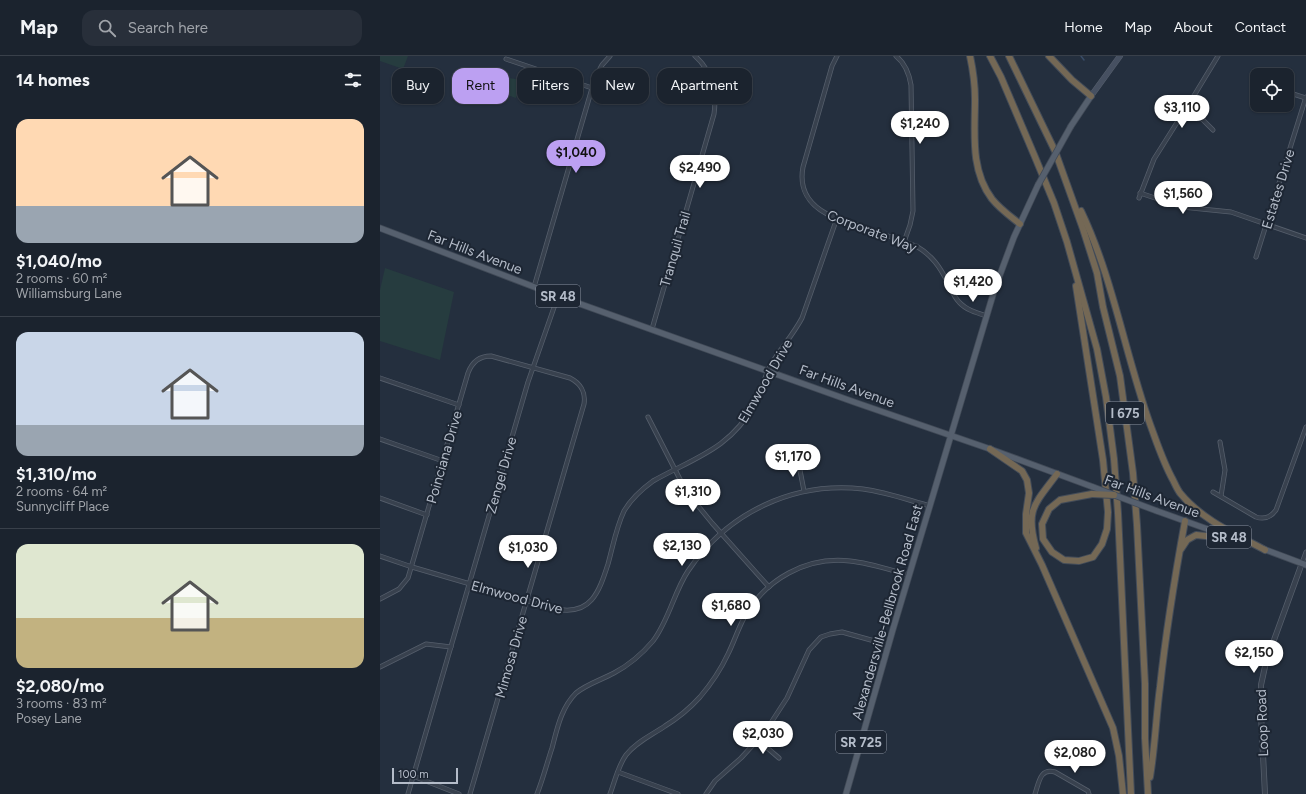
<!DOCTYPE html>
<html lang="en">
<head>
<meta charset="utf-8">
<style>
	:root { --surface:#1b232e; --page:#282f3a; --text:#f1f3f6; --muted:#a0a4aa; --line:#39404a; --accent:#bca0f2 }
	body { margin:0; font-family:Figtree,sans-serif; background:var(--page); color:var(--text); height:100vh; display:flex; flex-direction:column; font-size:15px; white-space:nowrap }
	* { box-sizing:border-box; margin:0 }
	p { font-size:13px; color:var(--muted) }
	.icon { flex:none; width:22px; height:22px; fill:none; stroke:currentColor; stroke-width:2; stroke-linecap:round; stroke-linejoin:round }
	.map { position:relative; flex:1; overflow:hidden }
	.sheet { display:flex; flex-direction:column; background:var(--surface); width:380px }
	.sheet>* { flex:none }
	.banner { position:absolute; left:12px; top:12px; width:380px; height:36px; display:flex; gap:8px }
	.buttons { position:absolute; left:870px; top:12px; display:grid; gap:8px }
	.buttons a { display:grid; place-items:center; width:44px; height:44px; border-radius:8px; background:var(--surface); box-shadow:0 1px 3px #0004,0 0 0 1px var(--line); font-size:20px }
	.scale { position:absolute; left:12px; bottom:10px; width:66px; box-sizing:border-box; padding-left:4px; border:2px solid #b4bcc9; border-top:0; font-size:11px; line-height:14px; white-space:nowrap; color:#b4bcc9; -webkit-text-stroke:3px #1d2633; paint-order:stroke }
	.price { position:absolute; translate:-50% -34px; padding:0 9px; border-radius:14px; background:#fff; color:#222; font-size:13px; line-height:26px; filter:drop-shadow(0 1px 2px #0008) }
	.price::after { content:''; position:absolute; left:50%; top:24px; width:12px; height:9px; margin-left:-6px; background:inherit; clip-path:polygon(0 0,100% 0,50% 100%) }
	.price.on { background:var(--accent); color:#111 }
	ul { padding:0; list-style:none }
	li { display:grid; align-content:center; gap:8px; height:212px; padding:0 16px }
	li+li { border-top:1px solid var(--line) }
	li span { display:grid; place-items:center; height:124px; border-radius:12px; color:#555 }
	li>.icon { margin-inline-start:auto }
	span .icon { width:72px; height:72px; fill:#fffc; stroke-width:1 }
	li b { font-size:17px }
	h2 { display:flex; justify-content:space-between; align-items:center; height:48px; padding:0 16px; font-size:17px }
	.pill { padding:0 14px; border-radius:12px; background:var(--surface); box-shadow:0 1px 3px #0004,0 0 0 1px var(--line); font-size:14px; line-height:36px }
	.pill.on { background:var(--accent); color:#111 }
	header { display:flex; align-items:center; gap:24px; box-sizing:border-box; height:56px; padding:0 20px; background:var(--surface); border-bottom:1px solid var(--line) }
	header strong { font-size:19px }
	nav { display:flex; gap:22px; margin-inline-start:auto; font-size:14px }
	.search { width:280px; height:36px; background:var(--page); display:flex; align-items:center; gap:10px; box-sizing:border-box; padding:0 14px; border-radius:12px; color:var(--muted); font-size:15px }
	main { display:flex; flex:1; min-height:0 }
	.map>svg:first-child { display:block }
	.green { fill:#263c3f }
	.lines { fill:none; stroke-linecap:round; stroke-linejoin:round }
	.stream { stroke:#394c67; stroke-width:1.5 }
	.minor-casing { stroke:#565f6c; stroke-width:5 }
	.tertiary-casing { stroke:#565f6c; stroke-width:6 }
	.secondary-casing { stroke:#565f6c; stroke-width:6 }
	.primary-casing { stroke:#414a57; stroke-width:7 }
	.motorway-casing { stroke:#434c59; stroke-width:8 }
	.minor { stroke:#38414e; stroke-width:3.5 }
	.tertiary { stroke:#38414e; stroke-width:4.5 }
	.secondary { stroke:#465061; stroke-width:5 }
	.primary { stroke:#56606e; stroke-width:5.5 }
	.motorway { stroke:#746855; stroke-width:6 }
	.primary-bridge-casing { stroke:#414a57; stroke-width:7; stroke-linecap:butt }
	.motorway-bridge-casing { stroke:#434c59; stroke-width:8; stroke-linecap:butt }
	.primary-bridge { stroke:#56606e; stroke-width:5.5 }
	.motorway-bridge { stroke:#746855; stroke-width:6 }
	.labels { text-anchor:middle; stroke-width:4; stroke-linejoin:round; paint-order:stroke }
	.shield { fill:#1d2633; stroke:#878f9c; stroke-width:1 }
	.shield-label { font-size:13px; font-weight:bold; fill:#b4bcc9 }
	.street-label { font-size:14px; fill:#b4bcc9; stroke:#1d2633 }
</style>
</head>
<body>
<header>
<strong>Map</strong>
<div class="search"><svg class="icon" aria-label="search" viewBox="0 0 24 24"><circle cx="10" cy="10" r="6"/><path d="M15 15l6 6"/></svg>Search here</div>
<nav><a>Home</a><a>Map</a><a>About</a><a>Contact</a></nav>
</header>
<main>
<section class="sheet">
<h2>14 homes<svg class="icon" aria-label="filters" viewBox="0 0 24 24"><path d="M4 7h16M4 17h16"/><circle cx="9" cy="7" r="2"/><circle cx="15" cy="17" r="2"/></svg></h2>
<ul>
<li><span style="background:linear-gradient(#ffd9b3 70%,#9aa5b1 0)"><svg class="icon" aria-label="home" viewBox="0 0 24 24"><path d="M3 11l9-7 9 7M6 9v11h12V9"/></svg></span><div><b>$1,040/mo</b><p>2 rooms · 60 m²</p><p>Williamsburg Lane</p></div></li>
<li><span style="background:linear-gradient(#c9d6e8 75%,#9aa5b1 0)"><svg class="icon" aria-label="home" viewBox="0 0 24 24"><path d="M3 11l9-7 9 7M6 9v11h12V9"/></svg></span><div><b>$1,310/mo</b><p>2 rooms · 64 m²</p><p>Sunnycliff Place</p></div></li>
<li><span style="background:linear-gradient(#dfe7d0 60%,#c2b280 0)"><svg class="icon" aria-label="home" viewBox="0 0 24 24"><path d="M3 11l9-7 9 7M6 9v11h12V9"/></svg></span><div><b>$2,080/mo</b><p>3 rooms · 83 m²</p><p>Posey Lane</p></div></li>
</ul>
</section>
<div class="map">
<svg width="926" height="738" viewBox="0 0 926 738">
	<rect width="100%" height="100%" fill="#242f3e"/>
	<g class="green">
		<path d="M0,0H28L23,13L0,5Z"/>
		<path d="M106,15L118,18V20L141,24L136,42L116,35L114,48H97L92,41Z"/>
		<path d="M5,212L74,236L60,304L0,285V234Z"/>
	</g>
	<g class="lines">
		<path class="stream" d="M701,0L704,4"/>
		<defs>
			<g id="minor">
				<path d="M457,0L452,10L423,111C419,132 428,148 447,158L536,190C552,199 560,211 568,227C571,233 574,241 579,246C586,254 597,257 607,260"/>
				<path d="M516,0C525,7 529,17 531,29L533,155L530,169L524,186"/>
				<path d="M126,3L212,32"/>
				<path d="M907,36L926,42"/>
				<path d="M807,51L822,63L833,74"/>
				<path d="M760,137L802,151L851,156L926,182"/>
				<path d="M759,142L774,103L815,38L838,0"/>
				<path d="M876,201L926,41"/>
				<path d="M154,231L215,22L222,9L230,0"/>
				<path d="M272,273L334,58C337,37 332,15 315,0"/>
				<path d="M0,322L79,349"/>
				<path d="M268,361L306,435L332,467L389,531"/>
				<path d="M0,383L63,405"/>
				<path d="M840,386L845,414L841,440"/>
				<path d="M418,404L424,435"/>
				<path d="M833,436L876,461C885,464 891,461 896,454L926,371"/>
				<path d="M0,442L47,459"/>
				<path d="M0,500L32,511L176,553C211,560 219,536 228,508C233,490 236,472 244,455C251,443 262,433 273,425C314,402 350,393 374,349C380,337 384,323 390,310C400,293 413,279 422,262L457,162"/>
				<path d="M922,507L926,496"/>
				<path d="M0,543L19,533L28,522L88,317C92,306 99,300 111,300L190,322C200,327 206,336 204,348L90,738"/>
				<path d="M0,611L46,588L71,591"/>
				<path d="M378,684L399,702"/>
				<path d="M238,716L298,738"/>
				<path d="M33,720L79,738"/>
				<path d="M28,738L148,326L178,240"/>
				<path d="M157,738C163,723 167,707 172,692C177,673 181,652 196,637C207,628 221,624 234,617C249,609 262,598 273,585C289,564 294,536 308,515C347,457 413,425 483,433C506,436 528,444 550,450"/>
				<path d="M230,738C235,725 238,710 246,699C256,686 272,679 285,670C298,662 310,652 320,641C331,628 341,613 348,598C354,586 358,573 364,562C385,523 427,500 470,505C490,507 510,514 529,519"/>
				<path d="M326,738L335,725L361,702L385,676L407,642L429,594L441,581L450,578L462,576L509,589"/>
				<path d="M655,738C659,726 660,712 675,716L708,735L709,738"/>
			</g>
			<path id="tertiary" d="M885,738L881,659V629L886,606L922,507"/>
			<path id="secondary" d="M711,40L740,0"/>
			<g id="primary">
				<path d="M691,70L711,40"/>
				<path d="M0,172L178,240L474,346L610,393L713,431"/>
				<path d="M777,455L869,488"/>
				<path d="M881,492L926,509"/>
				<path d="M466,738L513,573L615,232L634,181L658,129"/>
			</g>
			<g id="motorway">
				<path d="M590,0C593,14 595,28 595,43C595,77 590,114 612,143C620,153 630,160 640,168"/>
				<path d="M610,0L621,21L655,101L674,147L687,186L717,293L726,341L734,403L738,457L751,738"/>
				<path d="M629,0L675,95L703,173L717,217L723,251L740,320L753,417L757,469L765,628V682L768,738"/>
				<path d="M669,0L692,24L711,40"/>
				<path d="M701,155C733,222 745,298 770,368C777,387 783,406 793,424C795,428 797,433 800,437C822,464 855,478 885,494"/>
				<path d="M696,230L723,404L728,456L727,473L722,488L713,501L699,505L684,504L672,496L663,483L662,468L669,453L680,444L712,438"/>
				<path d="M610,393L642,415L647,424L649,437L646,458V477L662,509L733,672L739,700L743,738"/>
				<path d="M656,492C645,453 655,448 677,418"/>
				<path d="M801,493L807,484L816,479L855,483"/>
				<path d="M770,721C775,691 776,661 780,631C786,575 795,520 805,465"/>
			</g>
		</defs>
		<use href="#minor" class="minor-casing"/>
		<use href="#tertiary" class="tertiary-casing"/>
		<use href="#secondary" class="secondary-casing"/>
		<use href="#primary" class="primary-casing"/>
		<use href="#motorway" class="motorway-casing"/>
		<use href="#minor" class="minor"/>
		<use href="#tertiary" class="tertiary"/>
		<use href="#secondary" class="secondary"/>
		<use href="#primary" class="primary"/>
		<use href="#motorway" class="motorway"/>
		<defs>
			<g id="primary-bridge">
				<path d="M658,129L691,70"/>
				<path d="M713,431L777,455"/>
			</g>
			<path id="motorway-bridge" d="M712,438L734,439"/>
		</defs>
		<use href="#primary-bridge" class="primary-bridge-casing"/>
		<use href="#motorway-bridge" class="motorway-bridge-casing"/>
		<use href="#primary-bridge" class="primary-bridge"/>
		<use href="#motorway-bridge" class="motorway-bridge"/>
	</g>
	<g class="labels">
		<g class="shield">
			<rect x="156" y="229" width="44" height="22" rx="3"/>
			<rect x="726" y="346" width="38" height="22" rx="3"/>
			<rect x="827" y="470" width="44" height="22" rx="3"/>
			<rect x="456" y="675" width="50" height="22" rx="3"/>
		</g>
		<g class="shield-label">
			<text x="178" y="245">SR 48</text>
			<text x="745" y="362">I 675</text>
			<text x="849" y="486">SR 48</text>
			<text x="481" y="691">SR 725</text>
		</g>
		<g class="street-label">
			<text transform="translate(898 133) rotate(-73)" y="5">Estates Drive</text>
			<text transform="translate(492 175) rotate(21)" y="5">Corporate Way</text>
			<text transform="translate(295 193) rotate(-74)" y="5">Tranquil Trail</text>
			<text transform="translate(95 196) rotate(21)" y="5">Far Hills Avenue</text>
			<text transform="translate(385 325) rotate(-60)" y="5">Elmwood Drive</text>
			<text transform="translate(467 330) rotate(20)" y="5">Far Hills Avenue</text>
			<text transform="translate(64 401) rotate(-74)" y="5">Poinciana Drive</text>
			<text transform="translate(121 419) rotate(-74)" y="5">Zengel Drive</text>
			<text transform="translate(772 440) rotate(20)" y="5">Far Hills Avenue</text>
			<text transform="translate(137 541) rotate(15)" y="5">Elmwood Drive</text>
			<text transform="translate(507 556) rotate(-74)" y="5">Alexandersville-Bellbrook Road East</text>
			<text transform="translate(131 601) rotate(-74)" y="5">Mimosa Drive</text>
			<text transform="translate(882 667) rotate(-92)" y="5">Loop Road</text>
		</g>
	</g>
</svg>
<div class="buttons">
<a><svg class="icon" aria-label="locate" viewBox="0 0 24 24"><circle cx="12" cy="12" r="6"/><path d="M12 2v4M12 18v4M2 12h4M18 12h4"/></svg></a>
</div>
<div class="scale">100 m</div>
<b class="price" style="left:802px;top:73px">$3,110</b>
<b class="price" style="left:540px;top:89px">$1,240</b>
<b class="price on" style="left:196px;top:118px">$1,040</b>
<b class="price" style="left:320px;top:133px">$2,490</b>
<b class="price" style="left:803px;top:159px">$1,560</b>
<b class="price" style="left:593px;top:247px">$1,420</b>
<b class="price" style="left:413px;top:422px">$1,170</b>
<b class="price" style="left:313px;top:457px">$1,310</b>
<b class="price" style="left:302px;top:511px">$2,130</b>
<b class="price" style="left:148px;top:513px">$1,030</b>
<b class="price" style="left:351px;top:571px">$1,680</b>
<b class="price" style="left:874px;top:618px">$2,150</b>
<b class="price" style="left:383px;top:699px">$2,030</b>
<b class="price" style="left:695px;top:718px">$2,080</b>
<div class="banner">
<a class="pill">Buy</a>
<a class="pill on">Rent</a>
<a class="pill">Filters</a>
<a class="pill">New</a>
<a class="pill">Apartment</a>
</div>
</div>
</main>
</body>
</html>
